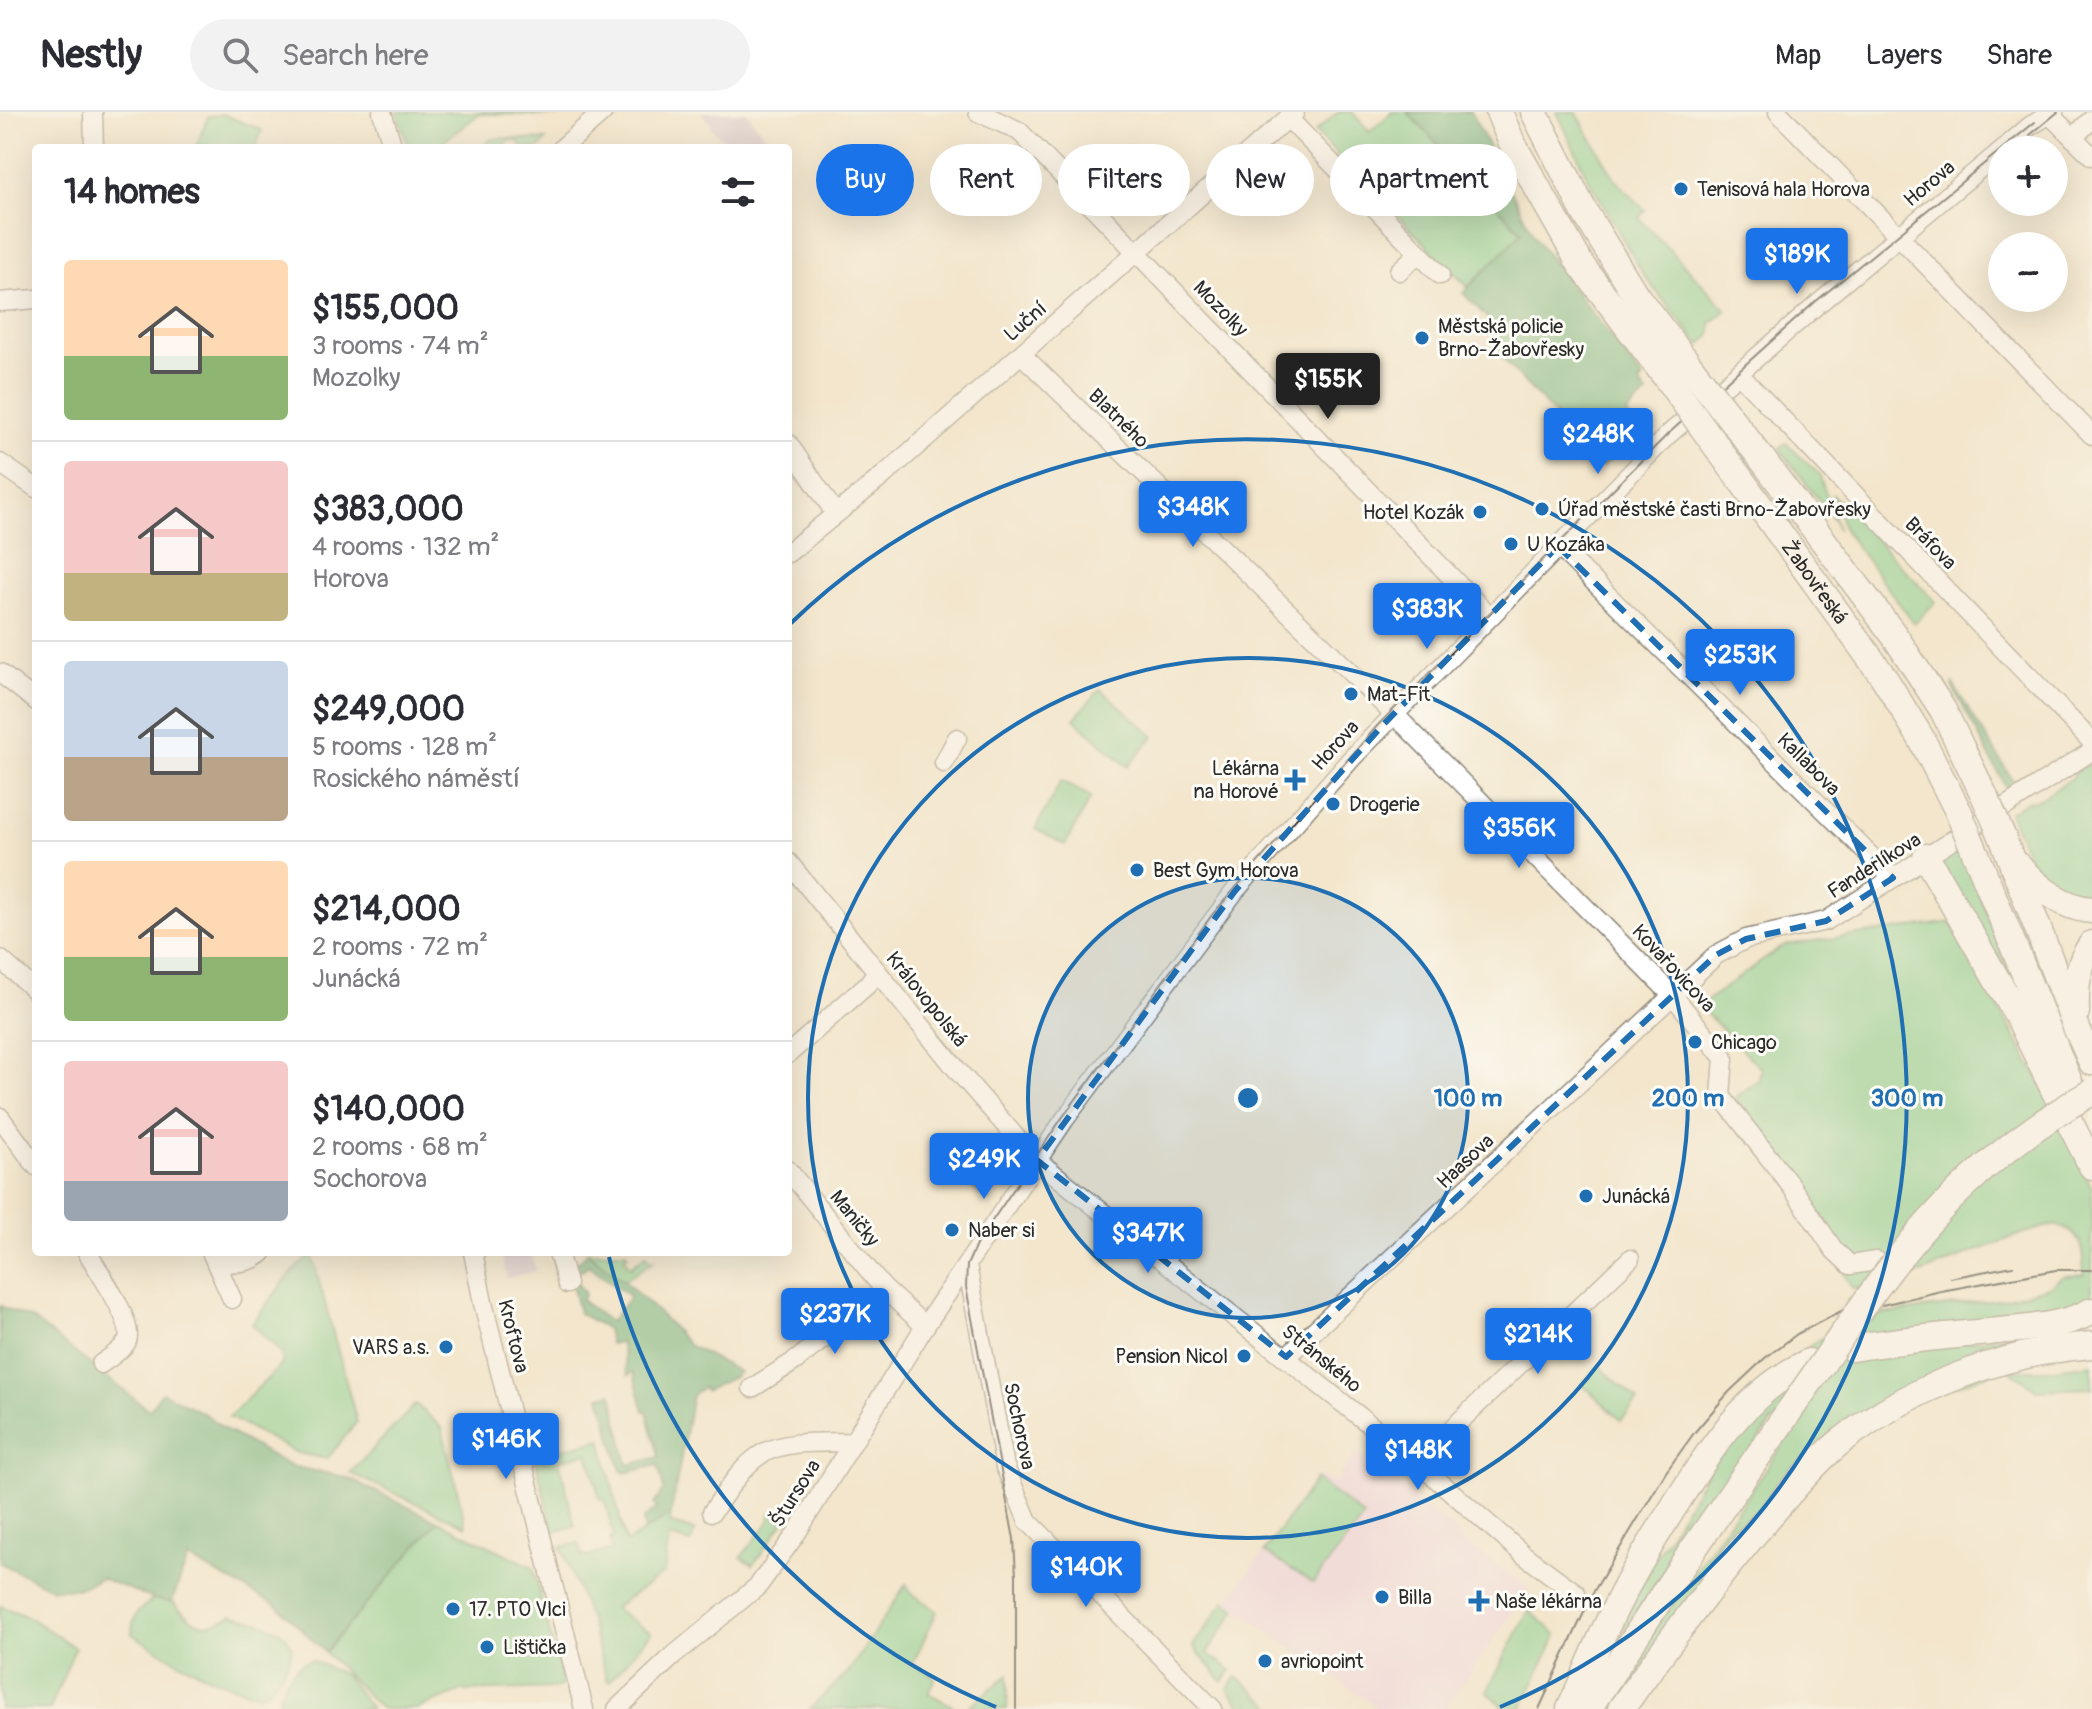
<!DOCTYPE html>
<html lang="en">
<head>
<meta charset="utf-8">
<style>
	:root { --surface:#fff; --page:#f2f2f3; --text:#2b2b33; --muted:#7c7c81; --line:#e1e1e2; --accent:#1a73e8 }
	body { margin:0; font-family:Pangolin,sans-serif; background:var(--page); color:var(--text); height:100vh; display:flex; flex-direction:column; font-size:30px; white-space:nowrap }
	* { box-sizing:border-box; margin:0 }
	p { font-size:26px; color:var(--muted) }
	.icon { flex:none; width:44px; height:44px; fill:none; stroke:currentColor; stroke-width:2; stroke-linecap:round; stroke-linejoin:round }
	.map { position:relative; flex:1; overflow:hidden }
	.panel { position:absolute; left:32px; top:32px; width:760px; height:1112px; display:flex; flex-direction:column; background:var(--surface); border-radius:8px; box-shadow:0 8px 32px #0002 }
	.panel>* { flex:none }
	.guide { position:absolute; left:816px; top:32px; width:760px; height:72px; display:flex; gap:16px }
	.buttons { position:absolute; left:1988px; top:24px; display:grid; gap:16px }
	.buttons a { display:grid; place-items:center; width:80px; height:80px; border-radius:50%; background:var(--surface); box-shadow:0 8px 32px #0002; font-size:40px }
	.price { position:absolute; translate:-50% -68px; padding:0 18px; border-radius:8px; background:var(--accent); color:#fff; font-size:26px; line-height:52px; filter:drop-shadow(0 2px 4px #0008) }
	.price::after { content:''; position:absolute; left:50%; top:48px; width:24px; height:18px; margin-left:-12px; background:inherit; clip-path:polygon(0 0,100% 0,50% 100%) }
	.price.current { background:#222; color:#fff }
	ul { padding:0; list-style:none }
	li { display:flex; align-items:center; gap:24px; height:200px; padding:0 32px }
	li+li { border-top:2px solid var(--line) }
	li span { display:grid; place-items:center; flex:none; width:224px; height:160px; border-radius:8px; color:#555 }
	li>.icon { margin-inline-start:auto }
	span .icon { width:96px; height:96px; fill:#fffc; stroke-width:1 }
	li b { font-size:34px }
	h2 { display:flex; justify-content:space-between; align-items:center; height:96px; padding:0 32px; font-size:34px }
	.tag { padding:0 28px; border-radius:36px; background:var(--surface); box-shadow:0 8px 32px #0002; font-size:28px; line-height:72px }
	.tag.current { background:var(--accent); color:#fff }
	header { display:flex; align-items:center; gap:48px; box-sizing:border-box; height:112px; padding:0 40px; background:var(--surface); border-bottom:2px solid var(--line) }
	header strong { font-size:38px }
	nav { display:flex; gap:44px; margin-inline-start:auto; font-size:28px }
	.search { width:560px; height:72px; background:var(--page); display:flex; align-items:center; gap:20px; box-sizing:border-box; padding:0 28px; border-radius:44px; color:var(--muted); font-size:30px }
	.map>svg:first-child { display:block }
	.built { fill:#f0d0e5 }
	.industrial { fill:#cebed2 }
	.green { fill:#7ecf8f; stroke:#547d5d; stroke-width:2 }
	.forest { fill:#66b27a; stroke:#486e52; stroke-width:2 }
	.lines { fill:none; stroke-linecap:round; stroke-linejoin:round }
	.minor-casing { stroke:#8f887c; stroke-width:21 }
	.highway-casing { stroke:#8f887c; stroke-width:29 }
	.minor { stroke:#fff; stroke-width:18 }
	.highway { stroke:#fff; stroke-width:26 }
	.tram { stroke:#2b2b2b; stroke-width:2 }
	.highway-bridge-casing { stroke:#8f887c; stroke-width:29; stroke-linecap:butt }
	.highway-bridge { stroke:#fff; stroke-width:26 }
	.marked { fill:none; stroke:#1f6fb2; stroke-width:6; stroke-dasharray:16 10; stroke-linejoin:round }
	.ring { fill:none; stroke:#1f6fb2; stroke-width:4 }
	.poi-dot { fill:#1f6fb2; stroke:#fdfcf7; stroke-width:3 }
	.labels { text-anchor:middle; stroke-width:6; stroke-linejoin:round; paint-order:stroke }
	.street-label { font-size:20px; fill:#2b2b2b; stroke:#fdfcf7 }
	.poi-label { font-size:20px; fill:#2b2b2b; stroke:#fdfcf7; text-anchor:start }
	.centre { fill:#1f6fb2; stroke:#fdfcf7; stroke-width:4 }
	.ring-label { font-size:24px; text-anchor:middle; font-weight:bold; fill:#1f6fb2; stroke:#fdfcf7; stroke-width:6; stroke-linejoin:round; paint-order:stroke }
</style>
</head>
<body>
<header>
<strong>Nestly</strong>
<div class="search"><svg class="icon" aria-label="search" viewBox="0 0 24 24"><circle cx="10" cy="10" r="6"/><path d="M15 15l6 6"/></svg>Search here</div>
<nav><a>Map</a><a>Layers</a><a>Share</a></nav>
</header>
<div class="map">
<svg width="2092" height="1597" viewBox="0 0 2092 1597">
	<rect width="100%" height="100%" fill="#fdfcf7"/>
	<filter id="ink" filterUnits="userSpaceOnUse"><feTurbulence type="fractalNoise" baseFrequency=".0125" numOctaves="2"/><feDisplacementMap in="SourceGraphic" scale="16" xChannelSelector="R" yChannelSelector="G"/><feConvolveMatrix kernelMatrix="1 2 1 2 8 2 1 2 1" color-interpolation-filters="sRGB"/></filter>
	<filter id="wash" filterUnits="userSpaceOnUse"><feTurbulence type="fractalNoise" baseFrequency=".006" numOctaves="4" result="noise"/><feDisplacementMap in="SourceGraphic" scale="32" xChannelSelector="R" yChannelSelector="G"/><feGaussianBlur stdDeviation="1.8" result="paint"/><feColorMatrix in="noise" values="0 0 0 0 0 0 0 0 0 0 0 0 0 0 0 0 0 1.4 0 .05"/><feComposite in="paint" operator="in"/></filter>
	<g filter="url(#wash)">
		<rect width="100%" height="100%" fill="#f3e6cc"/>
		<path class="built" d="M1356,1341L1417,1385L1414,1389L1460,1421L1458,1426L1529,1476L1445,1597H1378L1227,1490L1314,1369L1319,1364L1335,1371Z"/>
		<g class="industrial">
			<path d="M701,0H746L775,36H730L710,14L712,12Z"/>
			<path d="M501,1140H531L536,1159L507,1166Z"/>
		</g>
		<g class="green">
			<path d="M397,0H553L556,4L479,2L435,36H409Z"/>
			<path d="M1338,0H1352L1370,20L1392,0H1407L1522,121L1468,175L1315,20Z"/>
			<path d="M1557,0H1576L1615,67L1645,98L1639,106L1727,198L1711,211V223L1700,233L1644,164L1587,64Z"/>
			<path d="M222,2L262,18L255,36L196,34L208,5Z"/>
			<path d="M499,26H500L546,28L540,36H525L516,28L509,29L501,36H481L490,28Z"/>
			<path d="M1786,331L1819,362L1838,417L1834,408L1779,336Z"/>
			<path d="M1832,382L1936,490L1914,511L1845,419Z"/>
			<path d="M1100,577L1154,624L1128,655L1074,607Z"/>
			<path d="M2087,653L2092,655V790L2072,786L2031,751L2009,701L2025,690L2036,689L2071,667L2080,655Z"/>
			<path d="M1061,669L1091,685L1065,733L1035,717Z"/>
			<path d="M1957,734L1963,750L1966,749L2027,908L1939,746Z"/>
			<path d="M1952,810L2050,988L2092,1076V1193L1791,1251L1817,1228L1875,1203L2004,1187L2049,1175L2063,1164L2084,1163C2083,1142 2083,1118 2058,1114C2041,1110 1937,1156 1913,1164C1894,1171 1873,1173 1853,1177L1844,1162L1853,1154L1850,1143L1735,986L1761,966L1759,962L1762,958L1699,894L1785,833Z"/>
			<path d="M988,1034L997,1048L1000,1061L987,1088L959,1065Z"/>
			<path d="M587,1140H626L628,1143L624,1146L630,1155L646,1143L650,1149L655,1148L623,1169Z"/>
			<path d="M312,1143L357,1310L327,1347L297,1341L229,1305L282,1252V1242L252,1212C271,1188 287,1161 312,1143Z"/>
			<path d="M2092,1213V1225L1853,1310L1612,1597H1604L1633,1547L1801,1307L1790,1298L1771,1311L1614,1532L1606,1547L1615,1512L1710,1355L1780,1276L1831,1250L1852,1245Z"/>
			<path d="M2092,1252V1276L2036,1278L2010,1258H2047Z"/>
			<path d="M1599,1254L1638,1289L1621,1308L1582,1272Z"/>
			<path d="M416,1292L442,1316L466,1414L350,1361Z"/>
			<path d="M601,1327L626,1431L671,1402L670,1411L695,1419L691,1431L669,1425L664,1461L614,1496L651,1521L610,1569L607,1568L590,1509L561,1435L579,1431L583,1445L612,1438L610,1427L614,1425L604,1387H600L588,1341L559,1348L575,1414L553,1420L535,1344Z"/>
			<path d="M1316,1367L1364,1405L1313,1471L1264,1440Z"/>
			<path d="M771,1401L783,1411L753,1453L741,1445L769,1410Z"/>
			<path d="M438,1409L533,1455L563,1573L556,1576L462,1579L417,1597H381L325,1540Z"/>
			<path d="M906,1472L909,1479L937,1499L913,1551L935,1566L928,1581L958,1597H810L850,1558Z"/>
			<path d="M154,1487L173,1490C191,1512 206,1520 232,1503C258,1511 310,1517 285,1556C278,1566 272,1578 259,1582C212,1571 172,1547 132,1522C132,1503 139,1497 154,1487Z"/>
			<path d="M1225,1489L1237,1497L1207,1541L1231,1558L1223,1570L1193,1534Z"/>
			<path d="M0,1494L27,1504L75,1536L50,1597H0Z"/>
			<path d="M1529,1498L1557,1523L1521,1597H1506L1487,1579Z"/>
			<path d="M311,1548L345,1563L371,1597H278C278,1578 291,1553 311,1548Z"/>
			<path d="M1008,1563L1007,1597H966Z"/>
			<path d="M1237,1565L1256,1580V1582L1277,1597H1253L1249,1592L1243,1596L1228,1577Z"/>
		</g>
		<g class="forest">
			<path d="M1407,0H1471L1535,126L1643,267L1639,271L1647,282L1626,302L1641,319L1602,355L1495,238L1496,215L1463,181L1522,120Z"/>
			<path d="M1953,572L2015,672L2007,677L1952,574Z"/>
			<path d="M588,1141L625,1170L667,1209L688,1233L739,1260L734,1265L705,1279L703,1275L692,1283L671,1402L645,1419L643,1408L657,1396L654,1392L664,1378L658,1353L625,1361L621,1359L600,1284L612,1281L628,1353L659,1345L647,1299H644L633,1260L628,1264L620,1230L610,1232L607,1217L579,1201L571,1169H576L585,1182L581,1188L610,1210L630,1185L588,1153L582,1159L567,1156L564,1145L573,1154Z"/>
			<path d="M0,1194L32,1207L149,1298L162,1280L205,1302L226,1318L290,1354L345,1365L438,1409L325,1540L278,1494L188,1446L172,1490L154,1487L101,1466L77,1477H53L0,1451Z"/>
		</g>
	</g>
	<g filter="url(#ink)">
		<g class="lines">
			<defs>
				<g id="minor">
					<path d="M93,0L94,36"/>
					<path d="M382,0L393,36"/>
					<path d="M978,0L1019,19L1490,505"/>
					<path d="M1778,0L2092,323"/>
					<path d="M2047,0L2092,44"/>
					<path d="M1288,6L1440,163"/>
					<path d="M2073,26L2092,7"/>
					<path d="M562,36L603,0"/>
					<path d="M2002,38L2030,14L2054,0"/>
					<path d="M1399,159L1419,141"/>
					<path d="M0,190L36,187"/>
					<path d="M1021,242L1405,613L1674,885L1724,946L1721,984L1791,1074L1834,1138L1850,1153L1876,1149"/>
					<path d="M1739,262L2092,630"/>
					<path d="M788,331L835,401"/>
					<path d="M0,351L36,376"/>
					<path d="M1558,434L1893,766"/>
					<path d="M788,441L884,363L1295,0"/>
					<path d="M0,561L36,589"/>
					<path d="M944,651L957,626"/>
					<path d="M788,750L958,959L1034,1046L1417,1350L1524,1443L1576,1481"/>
					<path d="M0,847L36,879"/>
					<path d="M788,942L868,872L877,859"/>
					<path d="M0,1005L36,1054"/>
					<path d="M788,1058L883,1176L925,1214"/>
					<path d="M87,1140C97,1157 138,1215 126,1231C121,1239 109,1246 101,1252"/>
					<path d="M211,1140L232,1187"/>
					<path d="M473,1140L483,1191L584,1597"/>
					<path d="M558,1140L567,1172"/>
					<path d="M216,1151C232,1151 251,1152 263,1140"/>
					<path d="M967,1153L1005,1355L1028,1409L1213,1597"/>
					<path d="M1286,1245L1716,843L1746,827L1826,809L2092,639"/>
					<path d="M752,1276L795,1249L877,1185L883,1176"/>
					<path d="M1417,1350L1630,1147"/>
					<path d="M712,1400C726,1381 740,1356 760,1343C785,1327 824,1331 853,1330"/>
					<path d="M617,1597L673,1544L758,1474L794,1425L925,1214L1065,1007L1235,779L1351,647L1668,323L1818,192L2002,38"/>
				</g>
				<g id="highway">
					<path d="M1499,0L1512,31L1581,153L1666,265"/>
					<path d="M1534,0L1584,99L1636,184L1685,248"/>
					<path d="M1762,347L1894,523L1943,598L1985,685"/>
					<path id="s1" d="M1741,368L1883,564L1921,626L1959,701"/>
					<path d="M2002,724L2076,915L2092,950"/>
					<path d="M1975,740L2069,970"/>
					<path d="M1926,745L2020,908L2057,984"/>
					<path d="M2018,754C2037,775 2062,796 2092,798"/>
					<path d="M2076,900C2075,874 2077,853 2092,832"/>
					<path d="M2069,1009L2092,1054"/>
					<path d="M1852,1236C1897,1228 1943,1224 1989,1220C2023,1216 2061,1216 2092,1199"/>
					<path d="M1570,1597C1586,1562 1600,1525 1618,1491C1636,1454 1658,1420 1680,1385C1714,1331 1749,1278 1809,1250"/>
					<path d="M1588,1597L1681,1455L1790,1298"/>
					<path d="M1621,1597C1667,1532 1714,1469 1765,1409C1789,1382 1812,1353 1840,1330C1910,1275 2004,1240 2092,1233"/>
				</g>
			</defs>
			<use href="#minor" class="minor-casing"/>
			<use href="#highway" class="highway-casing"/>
			<use href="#minor" class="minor"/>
			<use href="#highway" class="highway"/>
			<g class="tram">
				<path d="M2030,23L2058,0"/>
				<path d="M1950,1166L2013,1154"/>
				<path d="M1882,1193L1941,1179L2056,1158H2092"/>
				<path d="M1016,1597V1464L1014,1427L966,1175L967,1153L977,1131L1062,1006L1212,803L1378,613L1668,322L1815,190L2035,10"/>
				<path d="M1539,1597L1594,1479L1666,1360L1694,1321L1729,1280L1765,1246L1797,1222L1847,1196"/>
			</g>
			<defs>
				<g id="highway-bridge">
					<path d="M1685,248L1762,347"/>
					<path d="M1666,265L1741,368"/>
					<path d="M1985,685L2002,724"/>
					<path d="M1959,701L1975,740"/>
					<path d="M1790,1298C1835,1235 1877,1168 1929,1110C1976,1058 2032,1014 2092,980"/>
				</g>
			</defs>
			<use href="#highway-bridge" class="highway-bridge-casing"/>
			<use href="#highway-bridge" class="highway-bridge"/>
		</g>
	</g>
	<path d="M0 0H2092V1597H0ZM1558,434L1893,766L1826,809L1746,827L1716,843L1286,1245L1037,1048L1235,779L1381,615Z" fill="#f3e6cc" fill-opacity=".55" fill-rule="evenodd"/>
	<path class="marked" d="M1558,434L1893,766L1826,809L1746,827L1716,843L1286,1245L1037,1048L1235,779L1381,615Z"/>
	<circle cx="1248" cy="986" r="220" fill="#1f6fb2" fill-opacity=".12"/>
	<g class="ring">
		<circle cx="1248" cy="986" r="220"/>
		<circle cx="1248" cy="986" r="440"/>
		<path d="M996 1595A659 659 0 0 1 609 1145M790 512A659 659 0 1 1 1500 1595"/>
	</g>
	<g class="poi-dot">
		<circle cx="1681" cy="77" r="8"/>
		<circle cx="1422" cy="226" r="8"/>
		<circle cx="1542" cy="397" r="8"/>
		<circle cx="1480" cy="400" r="8"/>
		<circle cx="1511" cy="432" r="8"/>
		<circle cx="1351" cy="582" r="8"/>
		<path d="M1291 656h8v8h8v8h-8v8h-8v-8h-8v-8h8z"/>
		<circle cx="1333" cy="692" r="8"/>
		<circle cx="1137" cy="758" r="8"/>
		<circle cx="1695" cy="930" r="8"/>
		<circle cx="1586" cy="1084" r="8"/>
		<circle cx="952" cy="1118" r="8"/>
		<circle cx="446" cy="1235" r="8"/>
		<circle cx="1244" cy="1244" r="8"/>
		<circle cx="1382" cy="1485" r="8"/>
		<path d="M1475 1477h8v8h8v8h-8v8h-8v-8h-8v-8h8z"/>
		<circle cx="453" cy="1497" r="8"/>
		<circle cx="487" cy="1535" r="8"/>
		<circle cx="1265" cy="1549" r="8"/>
	</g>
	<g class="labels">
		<g class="street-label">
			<text transform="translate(1929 71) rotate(-40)" y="7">Horova</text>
			<text transform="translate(1221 196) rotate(46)" y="7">Mozolky</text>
			<text transform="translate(1025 209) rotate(-41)" y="7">Luční</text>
			<text transform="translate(1119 306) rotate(44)" y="7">Blatného</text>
			<text transform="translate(1931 431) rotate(46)" y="7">Bráfova</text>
			<text dy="7" stroke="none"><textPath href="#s1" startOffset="126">Žabovřeská</textPath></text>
			<text transform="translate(1335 633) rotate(-48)" y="7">Horova</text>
			<text transform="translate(1809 652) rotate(45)" y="7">Kallabova</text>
			<text transform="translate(1874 753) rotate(-32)" y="7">Fanderlíkova</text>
			<text transform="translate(1674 856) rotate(47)" y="7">Kovařovicova</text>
			<text transform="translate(927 887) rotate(51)" y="7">Královopolská</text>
			<text transform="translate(1465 1049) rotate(-43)" y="7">Haasova</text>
			<text transform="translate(855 1106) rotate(51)" y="7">Maničky</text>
			<text transform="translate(514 1224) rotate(76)" y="7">Kroftova</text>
			<text transform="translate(1322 1246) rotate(39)" y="7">Stránského</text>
			<text transform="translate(1020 1314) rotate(78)" y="7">Sochorova</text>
			<text transform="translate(795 1381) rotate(-58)" y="7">Štursova</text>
		</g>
		<g class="poi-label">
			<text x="1697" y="84">Tenisová hala Horova</text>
			<text x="1438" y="221">Městská policie<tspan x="1438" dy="23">Brno-Žabovřesky</tspan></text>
			<text x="1558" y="404">Úřad městské časti Brno-Žabovřesky</text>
			<text x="1464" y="407" text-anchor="end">Hotel Kozák</text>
			<text x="1527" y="439">U Kozáka</text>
			<text x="1367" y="589">Mat-Fit</text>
			<text x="1279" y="663" text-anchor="end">Lékárna<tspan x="1279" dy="23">na Horové</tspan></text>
			<text x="1349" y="699">Drogerie</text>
			<text x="1153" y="765">Best Gym Horova</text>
			<text x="1711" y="937">Chicago</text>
			<text x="1602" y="1091">Junácká</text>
			<text x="968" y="1125">Naber si</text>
			<text x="430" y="1242" text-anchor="end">VARS a.s.</text>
			<text x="1228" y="1251" text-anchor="end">Pension Nicol</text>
			<text x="1398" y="1492">Billa</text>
			<text x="1495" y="1496">Naše lékárna</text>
			<text x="469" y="1504">17. PTO Vlci</text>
			<text x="503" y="1542">Lištička</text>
			<text x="1281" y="1556">avriopoint</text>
		</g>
	</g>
	<circle cx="1248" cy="986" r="12" class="centre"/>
	<g class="ring-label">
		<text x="1468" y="994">100 m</text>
		<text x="1688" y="994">200 m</text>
		<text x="1907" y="994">300 m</text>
	</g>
</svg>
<div class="buttons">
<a>+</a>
<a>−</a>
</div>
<b class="price" style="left:1797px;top:184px">$189K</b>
<b class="price current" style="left:1328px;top:309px">$155K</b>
<b class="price" style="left:1598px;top:364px">$248K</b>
<b class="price" style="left:1193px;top:437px">$348K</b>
<b class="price" style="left:1427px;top:539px">$383K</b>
<b class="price" style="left:1740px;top:585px">$253K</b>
<b class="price" style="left:1519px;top:758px">$356K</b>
<b class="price" style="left:984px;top:1089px">$249K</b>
<b class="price" style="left:1148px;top:1163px">$347K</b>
<b class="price" style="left:835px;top:1244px">$237K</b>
<b class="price" style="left:1538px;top:1264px">$214K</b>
<b class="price" style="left:506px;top:1369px">$146K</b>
<b class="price" style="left:1418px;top:1380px">$148K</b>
<b class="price" style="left:1086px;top:1497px">$140K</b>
<div class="guide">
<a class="tag current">Buy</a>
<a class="tag">Rent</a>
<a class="tag">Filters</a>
<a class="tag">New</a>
<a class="tag">Apartment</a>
</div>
<section class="panel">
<h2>14 homes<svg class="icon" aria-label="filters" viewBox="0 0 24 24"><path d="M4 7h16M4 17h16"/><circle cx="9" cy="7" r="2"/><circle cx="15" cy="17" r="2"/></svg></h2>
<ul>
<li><span style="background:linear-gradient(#ffd9b3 60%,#8fb573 0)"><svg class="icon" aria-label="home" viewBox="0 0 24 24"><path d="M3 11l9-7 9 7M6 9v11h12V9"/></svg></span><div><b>$155,000</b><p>3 rooms · 74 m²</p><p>Mozolky</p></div></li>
<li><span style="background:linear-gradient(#f6c9c9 70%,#c2b280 0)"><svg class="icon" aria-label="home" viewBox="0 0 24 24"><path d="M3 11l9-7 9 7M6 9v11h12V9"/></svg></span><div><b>$383,000</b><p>4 rooms · 132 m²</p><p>Horova</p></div></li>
<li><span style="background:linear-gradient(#c9d6e8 60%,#b9a48a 0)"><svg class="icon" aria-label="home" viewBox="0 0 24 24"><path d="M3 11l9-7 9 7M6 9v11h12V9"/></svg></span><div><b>$249,000</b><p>5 rooms · 128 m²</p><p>Rosického náměstí</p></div></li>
<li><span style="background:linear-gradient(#ffd9b3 60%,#8fb573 0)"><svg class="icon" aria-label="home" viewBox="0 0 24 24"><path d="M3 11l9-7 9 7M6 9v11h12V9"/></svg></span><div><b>$214,000</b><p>2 rooms · 72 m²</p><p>Junácká</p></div></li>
<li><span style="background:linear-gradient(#f6c9c9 75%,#9aa5b1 0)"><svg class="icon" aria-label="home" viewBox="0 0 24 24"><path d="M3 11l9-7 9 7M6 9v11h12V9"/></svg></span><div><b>$140,000</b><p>2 rooms · 68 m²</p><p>Sochorova</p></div></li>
</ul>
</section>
</div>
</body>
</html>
